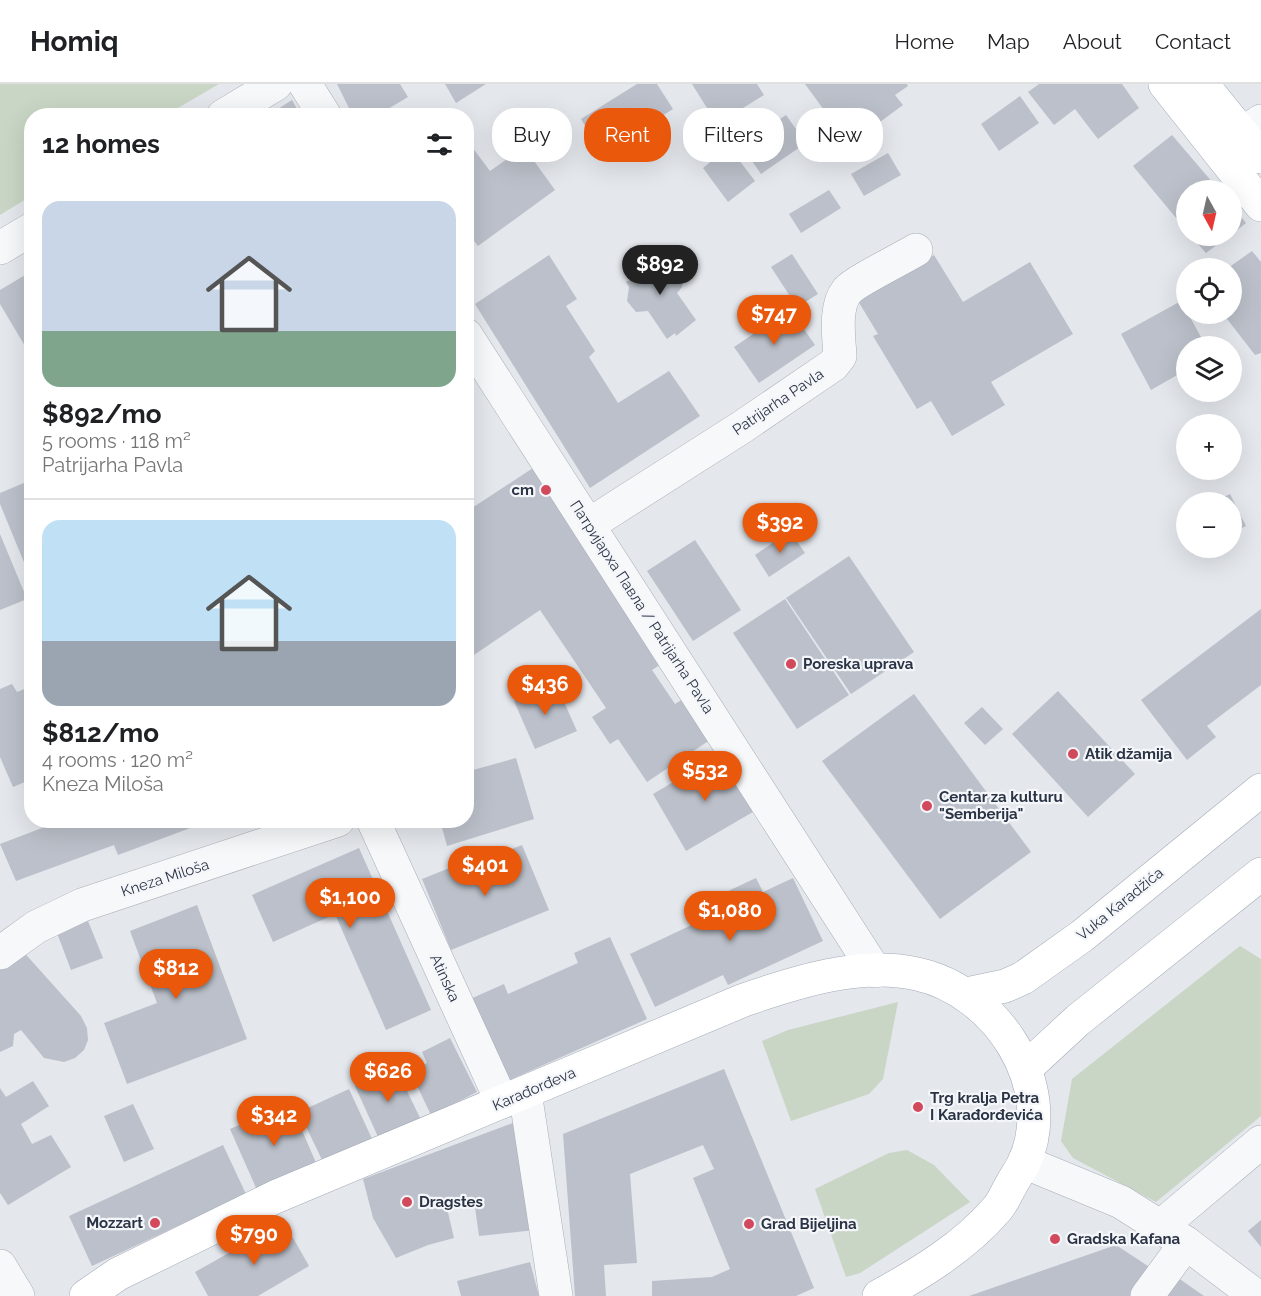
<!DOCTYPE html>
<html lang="en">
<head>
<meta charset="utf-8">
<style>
	:root { --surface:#fff; --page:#f2f2f2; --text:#202124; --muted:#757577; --line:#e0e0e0; --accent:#ea580c }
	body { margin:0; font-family:Raleway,sans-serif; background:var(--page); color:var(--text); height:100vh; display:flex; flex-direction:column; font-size:22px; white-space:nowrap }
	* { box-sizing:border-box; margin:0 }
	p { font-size:20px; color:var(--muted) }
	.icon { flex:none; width:33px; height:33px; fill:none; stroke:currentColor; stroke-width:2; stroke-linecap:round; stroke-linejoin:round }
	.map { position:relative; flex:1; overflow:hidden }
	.panel { position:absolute; left:24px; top:24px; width:450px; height:720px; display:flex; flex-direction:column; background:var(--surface); border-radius:24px; box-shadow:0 6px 24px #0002 }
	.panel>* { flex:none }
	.banner { position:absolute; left:492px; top:24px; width:570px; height:54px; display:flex; gap:12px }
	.needle { width:39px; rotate:172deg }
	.controls { position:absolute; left:1176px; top:96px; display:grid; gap:12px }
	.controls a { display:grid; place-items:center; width:66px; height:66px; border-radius:50%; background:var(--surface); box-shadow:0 6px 24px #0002; font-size:30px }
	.price { position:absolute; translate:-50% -51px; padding:0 14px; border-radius:21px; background:var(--accent); color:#fff; font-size:20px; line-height:39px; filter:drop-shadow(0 2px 3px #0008) }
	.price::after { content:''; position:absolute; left:50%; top:36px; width:18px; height:14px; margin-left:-9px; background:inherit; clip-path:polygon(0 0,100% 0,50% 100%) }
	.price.active { background:#222; color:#fff }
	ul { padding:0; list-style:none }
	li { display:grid; align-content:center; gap:12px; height:318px; padding:0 18px }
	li+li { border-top:2px solid var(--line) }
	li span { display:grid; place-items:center; height:186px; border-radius:18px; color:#555 }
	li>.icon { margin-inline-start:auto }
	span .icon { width:108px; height:108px; fill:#fffc; stroke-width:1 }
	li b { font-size:26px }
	h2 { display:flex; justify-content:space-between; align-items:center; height:72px; padding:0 18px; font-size:26px }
	.chip { padding:0 21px; border-radius:24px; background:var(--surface); box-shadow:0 6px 24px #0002; font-size:21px; line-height:54px }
	.chip.active { background:var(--accent); color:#fff }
	header { display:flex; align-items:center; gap:36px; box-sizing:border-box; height:84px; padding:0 30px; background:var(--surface); border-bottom:2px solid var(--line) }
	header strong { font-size:28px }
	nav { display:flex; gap:33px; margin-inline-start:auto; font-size:21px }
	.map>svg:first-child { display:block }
	.green { fill:#c9d6c5 }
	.building { fill:#bbc0ca }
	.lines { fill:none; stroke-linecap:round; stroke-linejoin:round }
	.minor-casing { stroke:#a9aeb7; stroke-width:34 }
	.major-casing { stroke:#a3abb8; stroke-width:34 }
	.minor { stroke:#f7f8fa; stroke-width:33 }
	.major { stroke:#fff; stroke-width:33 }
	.poi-dot { fill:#d1495b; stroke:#f4f6f9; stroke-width:2 }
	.labels { text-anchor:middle; stroke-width:4.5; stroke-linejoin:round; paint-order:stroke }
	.street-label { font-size:15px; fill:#2b3445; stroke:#f4f6f9 }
	.poi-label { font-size:15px; font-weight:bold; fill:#2b3445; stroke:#f4f6f9; text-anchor:start }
</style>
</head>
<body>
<header>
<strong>Homiq</strong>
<nav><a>Home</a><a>Map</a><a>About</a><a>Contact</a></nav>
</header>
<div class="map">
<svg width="1261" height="1212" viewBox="0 0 1261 1212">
	<rect width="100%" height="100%" fill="#e4e7ec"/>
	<g class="green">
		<path d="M0,0H219L166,31L32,32L31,112L0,131Z"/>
		<path d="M1240,862L1261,875V1032L1156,1118L1073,1074L1061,1057L1072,995Z"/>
		<path d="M898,918L883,995L869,1010L791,1037L762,957L788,946Z"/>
		<path d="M907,1066L934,1081L970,1118L860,1189L846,1193L815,1105L889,1069Z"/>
	</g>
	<g class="building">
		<path d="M337,0H400L408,13L376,32H353Z"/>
		<path d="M445,0H486L456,19Z"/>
		<path d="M637,0H657L673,25L602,70L581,35Z"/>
		<path d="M692,0H757L764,11L717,40Z"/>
		<path d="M805,0H907L908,2L895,11L903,21L865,49L859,40L843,52Z"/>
		<path d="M1039,0H1122L1139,24L1098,55L1075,25L1054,41L1028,8Z"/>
		<path d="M1020,12L1039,39L999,67L981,40Z"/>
		<path d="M292,16L301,32H267Z"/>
		<path d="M786,31L806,59L761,90L741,61Z"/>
		<path d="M1172,51L1219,106H1186V146L1133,82Z"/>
		<path d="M466,55L490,87L524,63L555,106L478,162L466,147Z"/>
		<path d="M729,63L755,97L728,118L703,84Z"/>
		<path d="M888,69L901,91L864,112L851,90Z"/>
		<path d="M829,106L841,124L801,149L789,130Z"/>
		<path d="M1232,122L1246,139L1232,150Z"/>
		<path d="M1191,152H1229L1206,169Z"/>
		<path d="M1252,167L1261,178V269L1255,271L1224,231L1232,230L1235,223L1232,219V184H1228Z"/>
		<path d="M792,170L818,210L797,223L771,183Z"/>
		<path d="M549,171L577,215L566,222L595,267L589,273L618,319L669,287L700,332L590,404L475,220Z"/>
		<path d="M934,171L963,218L1030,178L1073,250L991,298L1005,321L952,352L931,317L917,325L873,252L878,250L858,217Z"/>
		<path d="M644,174L655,179L660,176L663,181H673L683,192L682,203L677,209L696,236L676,252L675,249L667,255L648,227L636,228L627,217L629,203L626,198L633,194L631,183Z"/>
		<path d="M32,187V258L25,262L0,220V206Z"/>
		<path d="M1181,217L1206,262H1186V286L1151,306L1121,250Z"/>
		<path d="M790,225L815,261L759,299L734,263Z"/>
		<path d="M32,276V294L24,281Z"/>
		<path d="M536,382L666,577L652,586L675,620L686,613L713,654L647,698L618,655L610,660L592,633L606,624L540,526L471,573L466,566V428Z"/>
		<path d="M31,396L32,481L26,483L0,420V409Z"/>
		<path d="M1230,410L1246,442L1232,449V418H1213Z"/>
		<path d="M790,447L805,469L769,493L755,471Z"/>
		<path d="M0,450L27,515L0,526Z"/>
		<path d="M695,456L741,526L693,557L647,487Z"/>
		<path d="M849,472L914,568L851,610L786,514Z"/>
		<path d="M785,515L849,611L797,645L733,549Z"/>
		<path d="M1261,525V601L1207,642L1216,653L1187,676L1141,616Z"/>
		<path d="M12,600L17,608L32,602V695L13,703L0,673V605Z"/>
		<path d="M556,600L577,647L535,665L514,617Z"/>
		<path d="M1058,607L1135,690L1088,733L1012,650Z"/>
		<path d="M914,610L1031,768L940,835L822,677Z"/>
		<path d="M982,623L1003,645L985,661L964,639Z"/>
		<path d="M724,668L758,725L686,767L653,710Z"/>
		<path d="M516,674L534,735L447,762L440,736H466V688Z"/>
		<path d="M63,736H209V737L118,771L114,761L16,797L0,760Z"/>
		<path d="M522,761L549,826L451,866L422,795L457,781L459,786Z"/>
		<path d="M359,764L431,926L386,946L335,830L273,858L252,811Z"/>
		<path d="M756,794L763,808L793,794L823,857L728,901L723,891L655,923L630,870L732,822L726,808Z"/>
		<path d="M197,821L247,955L127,1000L104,939L157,919L130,847Z"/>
		<path d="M88,837L103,874L71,886L57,849Z"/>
		<path d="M610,853L647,935L505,998L468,916L504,900L508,910L578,879L574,869Z"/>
		<path d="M20,864L81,932L87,944L88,956L84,966L75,974L64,978L44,974L21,946L14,950L13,962L0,968V881Z"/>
		<path d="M450,954L477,1008L431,1031L410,987L427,979L422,968Z"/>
		<path d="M396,984L421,1036L379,1055L355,1002Z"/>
		<path d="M724,985L814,1204L796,1212H652V1197L712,1193L730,1185L693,1094L714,1085L703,1061L630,1090L637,1179L604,1181L606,1212H575L563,1050Z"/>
		<path d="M33,997L49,1022L21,1040L32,1060L51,1051L71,1083L8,1121L0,1109V1004L6,1013Z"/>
		<path d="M349,1005L373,1057L324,1080L299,1028Z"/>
		<path d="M290,1019L317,1081L257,1106L230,1045Z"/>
		<path d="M133,1020L154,1065L124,1078L104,1032Z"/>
		<path d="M513,1039L535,1146L479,1152L474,1116L447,1124L454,1154L428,1161L396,1174L373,1134L363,1095Z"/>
		<path d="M223,1061L246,1110L92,1182L69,1132Z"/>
		<path d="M1261,1136V1163L1248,1147Z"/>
		<path d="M284,1138L309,1182L258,1212H208L195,1188Z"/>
		<path d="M1116,1161L1154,1186L1133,1212H969Z"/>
		<path d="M530,1178L539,1212H461L457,1197Z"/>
		<path d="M1171,1189L1204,1212H1155Z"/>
	</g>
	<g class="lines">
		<defs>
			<g id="minor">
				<path d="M305,0L325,32"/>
				<path d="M223,32L276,0"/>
				<path d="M1218,66L1261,37"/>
				<path d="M0,164L32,145"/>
				<path d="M466,251L875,887"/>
				<path d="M590,440L742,343L833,281L840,272C839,254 834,223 847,207C854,198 903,174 916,166"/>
				<path d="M373,736L502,1018"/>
				<path d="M0,869L36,843L82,821L338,736"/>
				<path d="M525,1008L556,1212"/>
				<path d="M1024,1078L1121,1118L1186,1159L1256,1212"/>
				<path d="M1161,1142L1261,1058"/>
				<path d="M0,1182L18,1212"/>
				<path d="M1147,1212L1186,1159"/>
			</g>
			<g id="major">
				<path d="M1165,0L1261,121"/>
				<path d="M1202,0L1261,73"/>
				<path d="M967,910L1005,902L1023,894L1082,852L1261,706"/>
				<path d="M1025,985L1078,936L1261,790"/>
				<path d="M86,1212L118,1190L275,1113L744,916C796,898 861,877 917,890C996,907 1059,1001 1024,1079C1020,1087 1014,1095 1010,1103C1006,1110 1002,1120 996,1126C964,1163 921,1189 879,1212"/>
			</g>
		</defs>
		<use href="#minor" class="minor-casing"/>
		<use href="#major" class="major-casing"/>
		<use href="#minor" class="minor"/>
		<use href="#major" class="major"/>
	</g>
	<g class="poi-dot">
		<circle cx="546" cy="406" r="6"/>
		<circle cx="791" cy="580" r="6"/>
		<circle cx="1073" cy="670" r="6"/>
		<circle cx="927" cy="722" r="6"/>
		<circle cx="918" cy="1023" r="6"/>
		<circle cx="407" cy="1118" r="6"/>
		<circle cx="155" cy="1139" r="6"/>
		<circle cx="749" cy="1140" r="6"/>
		<circle cx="1055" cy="1155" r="6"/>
	</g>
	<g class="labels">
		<g class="street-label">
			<text transform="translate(778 318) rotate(-34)" y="5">Patrijarha Pavla</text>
			<text transform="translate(642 523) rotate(57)" y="5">Патријарха Павла / Patrijarha Pavla</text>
			<text transform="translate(165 794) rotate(-18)" y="5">Kneza Miloša</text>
			<text transform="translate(1120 820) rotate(-39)" y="5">Vuka Karadžića</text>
			<text transform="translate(445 894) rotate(65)" y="5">Atinska</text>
			<text transform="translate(534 1005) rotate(-23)" y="5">Karađorđeva</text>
		</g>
		<g class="poi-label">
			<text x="534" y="411" text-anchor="end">cm</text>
			<text x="803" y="585">Poreska uprava</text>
			<text x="1085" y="675">Atik džamija</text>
			<text x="939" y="718">Centar za kulturu<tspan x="939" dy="17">"Semberija"</tspan></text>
			<text x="930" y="1019">Trg kralja Petra<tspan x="930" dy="17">I Karađorđevića</tspan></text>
			<text x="419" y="1123">Dragstes</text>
			<text x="143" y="1144" text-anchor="end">Mozzart</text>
			<text x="761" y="1145">Grad Bijeljina</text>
			<text x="1067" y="1160">Gradska Kafana</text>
		</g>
	</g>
</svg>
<div class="controls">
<a><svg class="needle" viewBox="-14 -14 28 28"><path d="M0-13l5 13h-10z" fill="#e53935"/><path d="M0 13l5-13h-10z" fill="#757577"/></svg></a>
<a><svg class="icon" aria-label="locate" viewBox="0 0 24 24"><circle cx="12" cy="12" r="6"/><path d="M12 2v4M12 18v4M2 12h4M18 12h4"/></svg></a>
<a><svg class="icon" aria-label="layers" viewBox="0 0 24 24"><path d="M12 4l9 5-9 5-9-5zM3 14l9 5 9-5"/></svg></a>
<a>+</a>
<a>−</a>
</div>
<b class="price active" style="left:660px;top:212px">$892</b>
<b class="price" style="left:774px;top:262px">$747</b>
<b class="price" style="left:780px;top:470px">$392</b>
<b class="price" style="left:545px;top:632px">$436</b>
<b class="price" style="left:705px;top:718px">$532</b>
<b class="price" style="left:485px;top:813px">$401</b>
<b class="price" style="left:350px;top:845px">$1,100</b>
<b class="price" style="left:730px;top:858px">$1,080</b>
<b class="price" style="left:176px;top:916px">$812</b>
<b class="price" style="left:388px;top:1019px">$626</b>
<b class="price" style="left:274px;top:1063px">$342</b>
<b class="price" style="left:254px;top:1182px">$790</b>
<div class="banner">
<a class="chip">Buy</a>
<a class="chip active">Rent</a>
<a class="chip">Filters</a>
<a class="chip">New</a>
</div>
<section class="panel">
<h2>12 homes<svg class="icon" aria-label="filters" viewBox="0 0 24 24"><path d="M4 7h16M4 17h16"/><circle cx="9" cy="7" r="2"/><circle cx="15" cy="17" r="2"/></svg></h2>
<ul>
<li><span style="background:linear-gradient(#c9d6e8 70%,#7fa58c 0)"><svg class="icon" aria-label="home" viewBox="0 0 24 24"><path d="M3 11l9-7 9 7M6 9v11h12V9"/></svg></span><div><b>$892/mo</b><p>5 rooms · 118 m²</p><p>Patrijarha Pavla</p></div></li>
<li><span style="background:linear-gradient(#bfe0f5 65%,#9aa5b1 0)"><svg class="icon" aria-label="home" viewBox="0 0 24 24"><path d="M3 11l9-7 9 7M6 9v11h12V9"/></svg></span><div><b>$812/mo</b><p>4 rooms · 120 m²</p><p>Kneza Miloša</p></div></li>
</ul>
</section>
</div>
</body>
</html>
